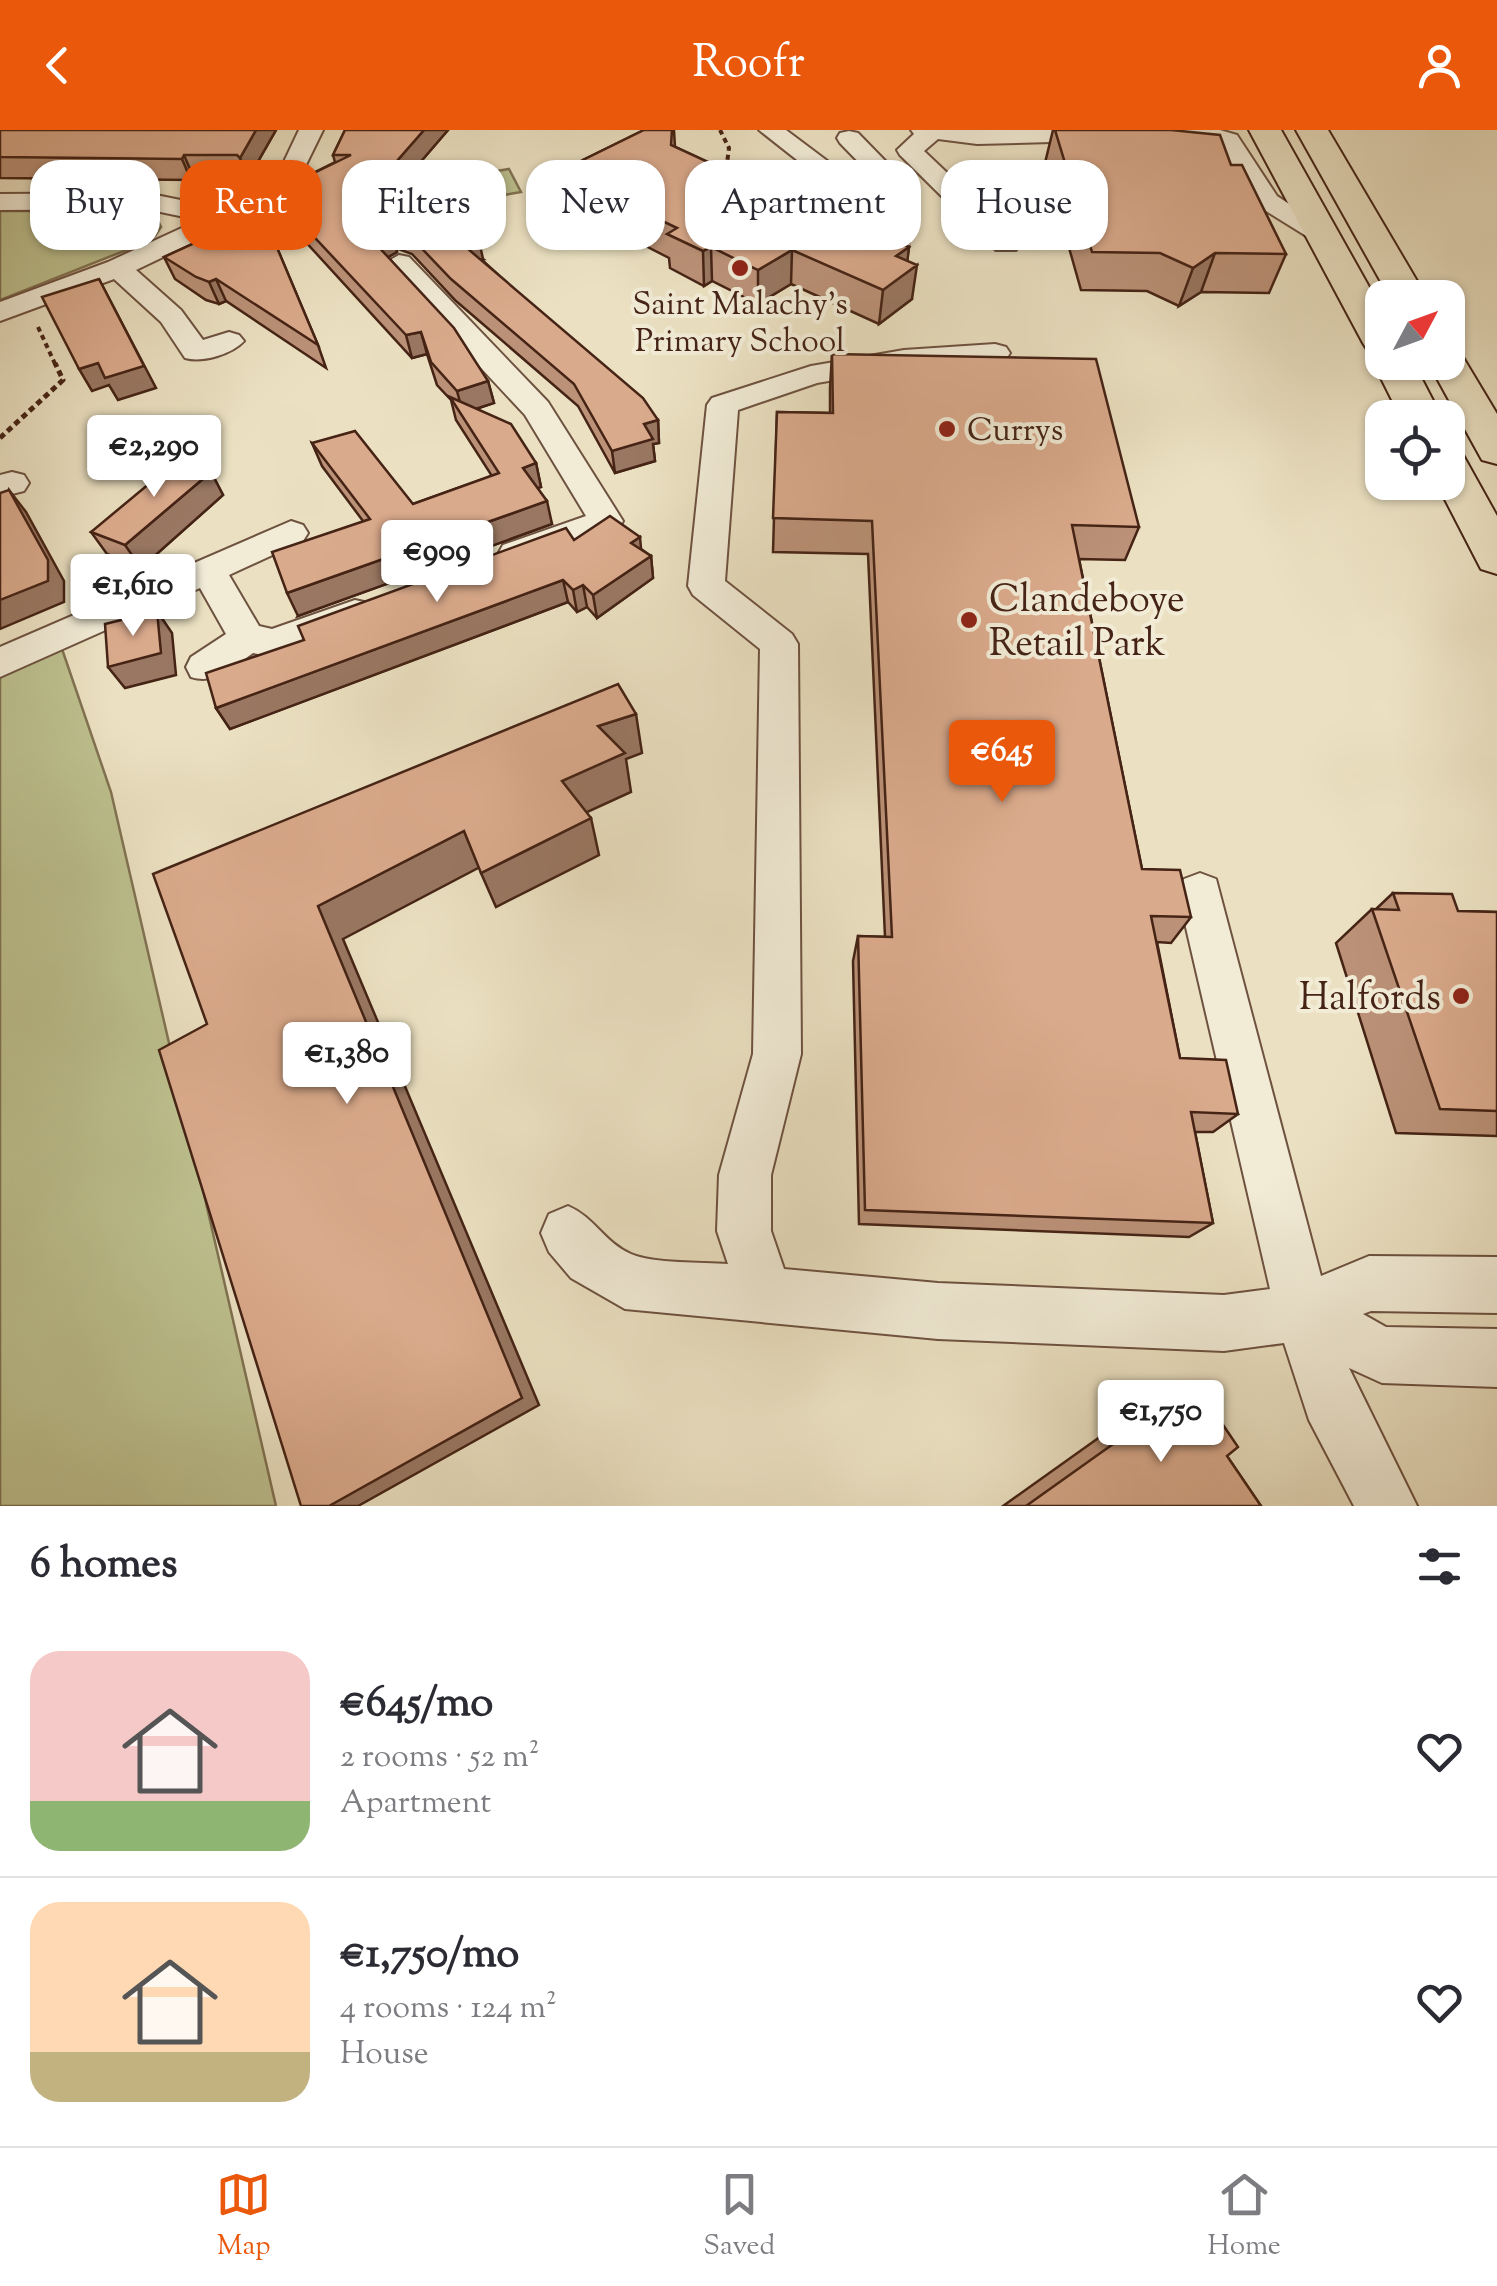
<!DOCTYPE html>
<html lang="en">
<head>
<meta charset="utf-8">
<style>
	:root { --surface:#fff; --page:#f7f7f7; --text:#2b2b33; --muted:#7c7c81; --line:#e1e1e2; --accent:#ea580c }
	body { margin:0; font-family:"Sorts Mill Goudy",serif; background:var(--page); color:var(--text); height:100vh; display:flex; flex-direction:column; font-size:38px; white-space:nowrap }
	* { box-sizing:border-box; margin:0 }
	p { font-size:32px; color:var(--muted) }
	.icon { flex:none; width:55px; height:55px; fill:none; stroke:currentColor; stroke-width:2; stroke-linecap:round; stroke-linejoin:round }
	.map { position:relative; height:1376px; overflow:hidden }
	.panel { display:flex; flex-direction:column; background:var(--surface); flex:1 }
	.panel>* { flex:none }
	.hud { position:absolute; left:30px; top:30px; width:1438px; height:90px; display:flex; gap:20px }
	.needle { width:65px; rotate:49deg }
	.controls { position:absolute; left:1365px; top:150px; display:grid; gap:20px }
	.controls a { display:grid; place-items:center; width:100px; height:100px; border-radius:20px; background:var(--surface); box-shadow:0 2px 8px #0004; font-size:50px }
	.price { position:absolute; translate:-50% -85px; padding:0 22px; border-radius:10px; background:#fff; color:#222; font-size:32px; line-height:65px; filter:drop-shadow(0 2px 5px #0008) }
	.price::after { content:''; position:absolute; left:50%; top:60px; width:30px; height:22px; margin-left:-15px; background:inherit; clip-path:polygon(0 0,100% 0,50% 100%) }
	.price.selected { background:var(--accent); color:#fff }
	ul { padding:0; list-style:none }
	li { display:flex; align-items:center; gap:30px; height:250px; padding:0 30px }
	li+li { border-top:2px solid var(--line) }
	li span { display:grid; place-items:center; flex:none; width:280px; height:200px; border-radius:30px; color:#555 }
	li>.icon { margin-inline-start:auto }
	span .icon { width:120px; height:120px; fill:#fffc; stroke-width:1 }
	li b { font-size:42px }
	h2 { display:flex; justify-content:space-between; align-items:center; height:120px; padding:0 30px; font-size:42px }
	.chip { padding:0 35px; border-radius:30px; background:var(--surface); box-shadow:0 2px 8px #0004; font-size:35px; line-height:90px }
	.chip.selected { background:var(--accent); color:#fff }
	header { display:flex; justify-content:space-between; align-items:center; height:130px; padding:0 30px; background:var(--accent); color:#fff; font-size:45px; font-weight:600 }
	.tab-bar { display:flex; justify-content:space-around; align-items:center; height:140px; border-top:2px solid var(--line); background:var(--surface); font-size:28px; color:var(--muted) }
	.tab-bar a { display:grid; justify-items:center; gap:5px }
	.tab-bar .selected { color:var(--accent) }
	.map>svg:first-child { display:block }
	.green { fill:#bdc18f; stroke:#817252; stroke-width:2.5 }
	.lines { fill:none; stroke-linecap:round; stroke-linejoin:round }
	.minor-casing { stroke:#6e5240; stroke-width:4 }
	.highway-casing { stroke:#452315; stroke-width:4 }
	.path-far1 { stroke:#452315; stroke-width:4; stroke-dasharray:5 4; stroke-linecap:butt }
	.path { stroke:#452315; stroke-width:5; stroke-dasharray:6 4; stroke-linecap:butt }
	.minor { fill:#f2ecd7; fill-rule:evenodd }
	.highway { fill:#ebe1c2; fill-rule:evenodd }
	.wall { fill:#bb9278; stroke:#452315; stroke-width:2.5 }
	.shaded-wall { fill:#997762; stroke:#452315; stroke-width:2.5 }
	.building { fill:#daaa8c; stroke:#452315; stroke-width:2.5 }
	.poi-dot { fill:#8f2418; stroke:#f2ecd7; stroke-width:4 }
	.labels { text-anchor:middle; stroke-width:8; stroke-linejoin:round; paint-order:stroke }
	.far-poi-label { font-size:32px; fill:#452315; stroke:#f2ecd7 }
	.poi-label { font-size:38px; fill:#452315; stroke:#f2ecd7; text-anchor:start }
</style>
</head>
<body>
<header><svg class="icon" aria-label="back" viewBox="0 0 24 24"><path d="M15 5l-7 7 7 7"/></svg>Roofr<svg class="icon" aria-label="person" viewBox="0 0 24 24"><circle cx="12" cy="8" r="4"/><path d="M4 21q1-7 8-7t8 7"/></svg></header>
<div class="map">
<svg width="1497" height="1376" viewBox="0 0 1497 1376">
	<rect width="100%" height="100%" fill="#ebe1c2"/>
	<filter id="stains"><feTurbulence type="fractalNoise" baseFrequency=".002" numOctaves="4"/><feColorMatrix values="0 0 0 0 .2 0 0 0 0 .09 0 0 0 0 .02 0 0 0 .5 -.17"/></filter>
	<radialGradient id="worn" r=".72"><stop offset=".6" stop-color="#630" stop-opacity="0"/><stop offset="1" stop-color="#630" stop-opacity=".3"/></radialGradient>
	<g class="green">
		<path d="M509,39L521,62L431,78L421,54Z"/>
		<path d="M0,81H144L155,85L161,97L155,106L139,115L0,170Z"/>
		<path d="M62,519L111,662L276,1376H0V544Z"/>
	</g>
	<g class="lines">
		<defs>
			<g id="minor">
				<path d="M299,0H323L300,47L234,93L136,140L181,180L203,210L229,202L239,205L244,211C232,224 203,233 185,228L161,192L114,149L0,191V172L108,132L199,90L146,79L0,80V64L146,63L220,78L281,38Z"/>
				<path d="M759,0H786L910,93L914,99L909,112L870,131H850L846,125L850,119L887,101Z"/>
				<path d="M911,0H1220L1237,5L1277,66L1338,106L1334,112H1316L1258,76L1219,15L1197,8L977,14L938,9L924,21L1016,108L1020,114L1016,120H996L900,25L897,20L914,4Z"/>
				<path d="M849,1L858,3L894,40L898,45L894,50H876L840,13L837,8L840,3Z"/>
				<path d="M399,125L409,127L548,272L623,391L618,399L529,433L516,436L503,433L498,424L503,415L586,386L525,285L389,139L385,133Z"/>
				<path d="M995,214L1006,217L1010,223L1006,229L904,238L817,253L738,280L725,451L792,504L798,514L801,924L771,1045V1101L784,1139L938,1153L1224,1165L1270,1159L1178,763L1184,749L1200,743L1216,749L1321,1146L1369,1126L1497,1127V1183L1371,1181L1363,1184L1386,1197L1497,1199V1257L1382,1253L1349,1238L1417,1376H1354L1309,1290L1284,1213L1224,1221L938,1209L625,1179L571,1148L549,1122L541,1103L549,1084L568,1076C594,1087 605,1113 631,1124C654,1134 702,1132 728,1134L717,1101L719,1045L753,924L760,519L693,465L688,456L707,275L712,268L811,236L904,220Z"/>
				<path d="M12,342L24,345L29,353L24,361L0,367V345Z"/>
				<path d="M291,391L303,395L308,403L303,411L229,445L259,496L272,499L355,470L368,473L373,483L368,493L273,527L253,523C233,537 216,555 191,547L186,537L191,527L226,504L200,458L0,547V517Z"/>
			</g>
			<g id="highway">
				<path d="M1249,0H1281L1382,180V232H1413L1442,288H1401L1373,232L1379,224L1368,221L1363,213Z"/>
				<path d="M1296,0H1328L1427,168H1390Z"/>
				<path d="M1448,220L1461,224L1497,284V334L1482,330L1428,232H1448Z"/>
				<path d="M1448,321L1463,325L1497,386V444L1481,439L1436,352H1448Z"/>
			</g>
		</defs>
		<use href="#minor" class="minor-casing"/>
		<use href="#highway" class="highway-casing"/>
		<g class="path-far1">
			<path d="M720,0L729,18L726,41"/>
			<path d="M38,197L56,236"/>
		</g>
		<path class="path" d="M0,308L63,250L55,233"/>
		<use href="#minor" class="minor"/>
		<use href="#highway" class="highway"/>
	</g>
	<g class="wall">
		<path d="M0,0H276L248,49L246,46H193L191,50L0,48Z"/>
		<path d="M345,0H448L392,65L483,129H481L658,290L659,313L653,314L655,331L615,343L578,276L456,171L412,124L396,118L397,122L388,127L488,251L494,273L476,279L536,333L541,357L537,358L552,394L298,486L363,391L322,336L312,313L413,374L492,346L456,290L451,270L437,255L427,224L412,228L281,85L273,63L335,32L333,25Z"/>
		<path d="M644,0H674L675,17L853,101L909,117L907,131L912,169L879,194L791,154L758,174L712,151L704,156L670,138L669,128L638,112L636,88L587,64L583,30Z"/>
		<path d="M1053,0H1171L1231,35L1286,124L1269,163L1201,162L1179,176L1147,161L1081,160L1045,33Z"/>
		<path d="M262,82L318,215L326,238L226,171L219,174L206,170L175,149L164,127Z"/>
		<path d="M832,224L1139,397L1125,430L1079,429L1142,739L1191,787L1171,813L1157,812L1180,928L1238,984L1213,1002H1195L1213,1093L1189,1107L859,1094L853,831L858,806L885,807L868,424L773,422L777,282L830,283V258Z"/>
		<path d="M211,342L223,365L141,438L107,424L91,402Z"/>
		<path d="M574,410L641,419L651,426L653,448L597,488L587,477L577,482L568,472L230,599L216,578L304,510Z"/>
		<path d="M1393,763L1458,781L1497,782V1006L1396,1003L1336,813L1372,779L1375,780Z"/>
		<path d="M1196,1255L1227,1326L1261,1376H1003L1163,1262Z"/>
	</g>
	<g class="shaded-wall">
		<path d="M256,0H276L248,49L240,28Z"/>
		<path d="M424,0H448L381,78L375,56Z"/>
		<path d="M184,25L193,46L191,50L182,29Z"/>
		<path d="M391,100L397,122L383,130L375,113L377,108Z"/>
		<path d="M478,106L483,129L466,135L461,113Z"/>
		<path d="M711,117L712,151L704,156L703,121Z"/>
		<path d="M909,117L906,143L917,135L912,169L879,194L883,160L896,126Z"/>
		<path d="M792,120L791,154L758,174V140Z"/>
		<path d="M1215,123L1201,162L1179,176L1193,138Z"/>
		<path d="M99,149L156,258L118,270L109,255L92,261L79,239L98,233Z"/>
		<path d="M216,149L226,171L219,174L209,152Z"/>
		<path d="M421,202L427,224L412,228L406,205Z"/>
		<path d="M488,251L494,273L463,283L457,261Z"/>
		<path d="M658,290L659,313L653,314L655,331L615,343L612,321L644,294Z"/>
		<path d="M536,333L541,357L528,361L523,338Z"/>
		<path d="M211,342L223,365L141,438L125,415Z"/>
		<path d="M9,360L26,382L64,451V472L0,499V470Z"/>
		<path d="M547,371L552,394L298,486L287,463Z"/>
		<path d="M640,407L642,429L631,413Z"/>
		<path d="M651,426L653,448L597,488L593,465Z"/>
		<path d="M563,450L568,472L230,599L216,578Z"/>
		<path d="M583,455L587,477L577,482L573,460Z"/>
		<path d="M157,481L172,503L176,545L125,558L108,537Z"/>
		<path d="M636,584L642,623L626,629L631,662L572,689L562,651L598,596Z"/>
		<path d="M591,688L599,725L496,777L481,743Z"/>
		<path d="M464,701L480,737L343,809L539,1275L358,1376H329L318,776Z"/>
	</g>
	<g class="building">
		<path d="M0,0H256L240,28L237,25H184L182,29L0,27Z"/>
		<path d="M345,0H424L375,56L478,106L461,113L643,268L658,290L644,294L653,309L612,321L574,254L451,149L406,102L388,95L391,100L377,108L375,113L454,198L488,251L457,261L431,232L421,202L406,205L273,63L351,25H333Z"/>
		<path d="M644,0H672L671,15L721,38L727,35L846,88L853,101H873L909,117L896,126L917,135L883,160L792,120L758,140L711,117L703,121L667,104L677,98L635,78L657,66L583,30Z"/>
		<path d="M1055,0H1171L1220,5L1231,35H1242L1286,124L1215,123L1193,138L1160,123L1092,122Z"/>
		<path d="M262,82L318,215L216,149L209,152L196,147L164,127Z"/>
		<path d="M99,149L144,236L105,248L98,233L79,239L42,167Z"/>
		<path d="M832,224L1096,229L1139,397L1072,395L1142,739L1180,740L1191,787L1151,786L1180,928L1226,930L1238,984L1191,982L1213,1093L865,1080L858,806L892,807L872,391L773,388L777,282L833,283Z"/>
		<path d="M450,267L511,294L536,333L523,338L547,371L287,463L272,422L370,389L312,313L355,301L413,374L499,343Z"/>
		<path d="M191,319L211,342L125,415L91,402Z"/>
		<path d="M9,360L48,430V451L0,470V363Z"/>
		<path d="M610,386L640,407L631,413L651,426L593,465L583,455L573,460L563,450L216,578L206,543L304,510L298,496L566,398L574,410Z"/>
		<path d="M157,481L161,523L108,537L105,494Z"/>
		<path d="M618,554L636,584L598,596L625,623L562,651L591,688L481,743L464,701L318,776L522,1268L329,1376H301L159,920L207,894L153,744Z"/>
		<path d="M1393,763L1452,764L1458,781L1497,782V981L1440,979L1372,779L1399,780Z"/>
		<path d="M1196,1255L1238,1317L1227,1326L1261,1376H1026Z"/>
	</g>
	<g class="poi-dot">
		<circle cx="740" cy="138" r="10"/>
		<circle cx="947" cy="299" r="10"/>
		<circle cx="969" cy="490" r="10"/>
		<circle cx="1461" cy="866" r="10"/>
	</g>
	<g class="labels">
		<g class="far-poi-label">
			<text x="740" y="184">Saint Malachy's<tspan x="740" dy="37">Primary School</tspan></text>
			<text x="967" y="310" text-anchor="start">Currys</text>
		</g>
		<g class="poi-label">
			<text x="989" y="481">Clandeboye<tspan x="989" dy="44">Retail Park</tspan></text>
			<text x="1441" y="879" text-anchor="end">Halfords</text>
		</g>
	</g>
	<rect width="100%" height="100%" filter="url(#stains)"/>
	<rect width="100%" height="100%" fill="url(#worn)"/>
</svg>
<div class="controls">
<a><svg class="needle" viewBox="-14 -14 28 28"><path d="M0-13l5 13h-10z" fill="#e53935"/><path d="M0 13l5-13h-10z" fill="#7c7c81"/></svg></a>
<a><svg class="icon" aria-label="locate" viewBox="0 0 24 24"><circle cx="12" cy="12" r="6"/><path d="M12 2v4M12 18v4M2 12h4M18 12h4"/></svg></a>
</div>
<b class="price" style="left:154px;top:370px">€2,290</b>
<b class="price" style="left:437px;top:475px">€909</b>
<b class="price" style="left:133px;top:509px">€1,610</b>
<b class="price selected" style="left:1002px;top:675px">€645</b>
<b class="price" style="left:347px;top:977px">€1,380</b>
<b class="price" style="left:1161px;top:1335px">€1,750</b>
<div class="hud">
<a class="chip">Buy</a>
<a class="chip selected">Rent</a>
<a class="chip">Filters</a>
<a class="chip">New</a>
<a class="chip">Apartment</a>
<a class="chip">House</a>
</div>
</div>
<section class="panel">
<h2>6 homes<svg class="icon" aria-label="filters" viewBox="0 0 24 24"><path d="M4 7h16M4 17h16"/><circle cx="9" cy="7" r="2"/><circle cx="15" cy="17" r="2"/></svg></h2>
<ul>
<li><span style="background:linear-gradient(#f6c9c9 75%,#8fb573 0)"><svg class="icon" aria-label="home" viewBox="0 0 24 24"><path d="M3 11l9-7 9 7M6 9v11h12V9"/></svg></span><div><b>€645/mo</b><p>2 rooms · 52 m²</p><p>Apartment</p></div><svg class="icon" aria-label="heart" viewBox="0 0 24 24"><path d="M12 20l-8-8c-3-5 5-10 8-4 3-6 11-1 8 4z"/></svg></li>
<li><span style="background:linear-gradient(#ffd9b3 75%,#c2b280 0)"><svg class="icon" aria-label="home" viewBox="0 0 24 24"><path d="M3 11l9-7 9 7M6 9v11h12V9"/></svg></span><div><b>€1,750/mo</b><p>4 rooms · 124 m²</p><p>House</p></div><svg class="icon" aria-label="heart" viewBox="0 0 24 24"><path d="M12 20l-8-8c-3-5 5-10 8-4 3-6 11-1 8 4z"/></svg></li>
</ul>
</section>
<nav class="tab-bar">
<a class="selected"><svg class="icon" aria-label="map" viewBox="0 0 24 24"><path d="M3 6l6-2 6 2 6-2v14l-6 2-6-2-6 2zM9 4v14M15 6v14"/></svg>Map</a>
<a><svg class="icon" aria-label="saved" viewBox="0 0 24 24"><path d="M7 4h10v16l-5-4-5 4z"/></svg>Saved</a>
<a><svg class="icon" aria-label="home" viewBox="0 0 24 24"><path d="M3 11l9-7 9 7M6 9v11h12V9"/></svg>Home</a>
</nav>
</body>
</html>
